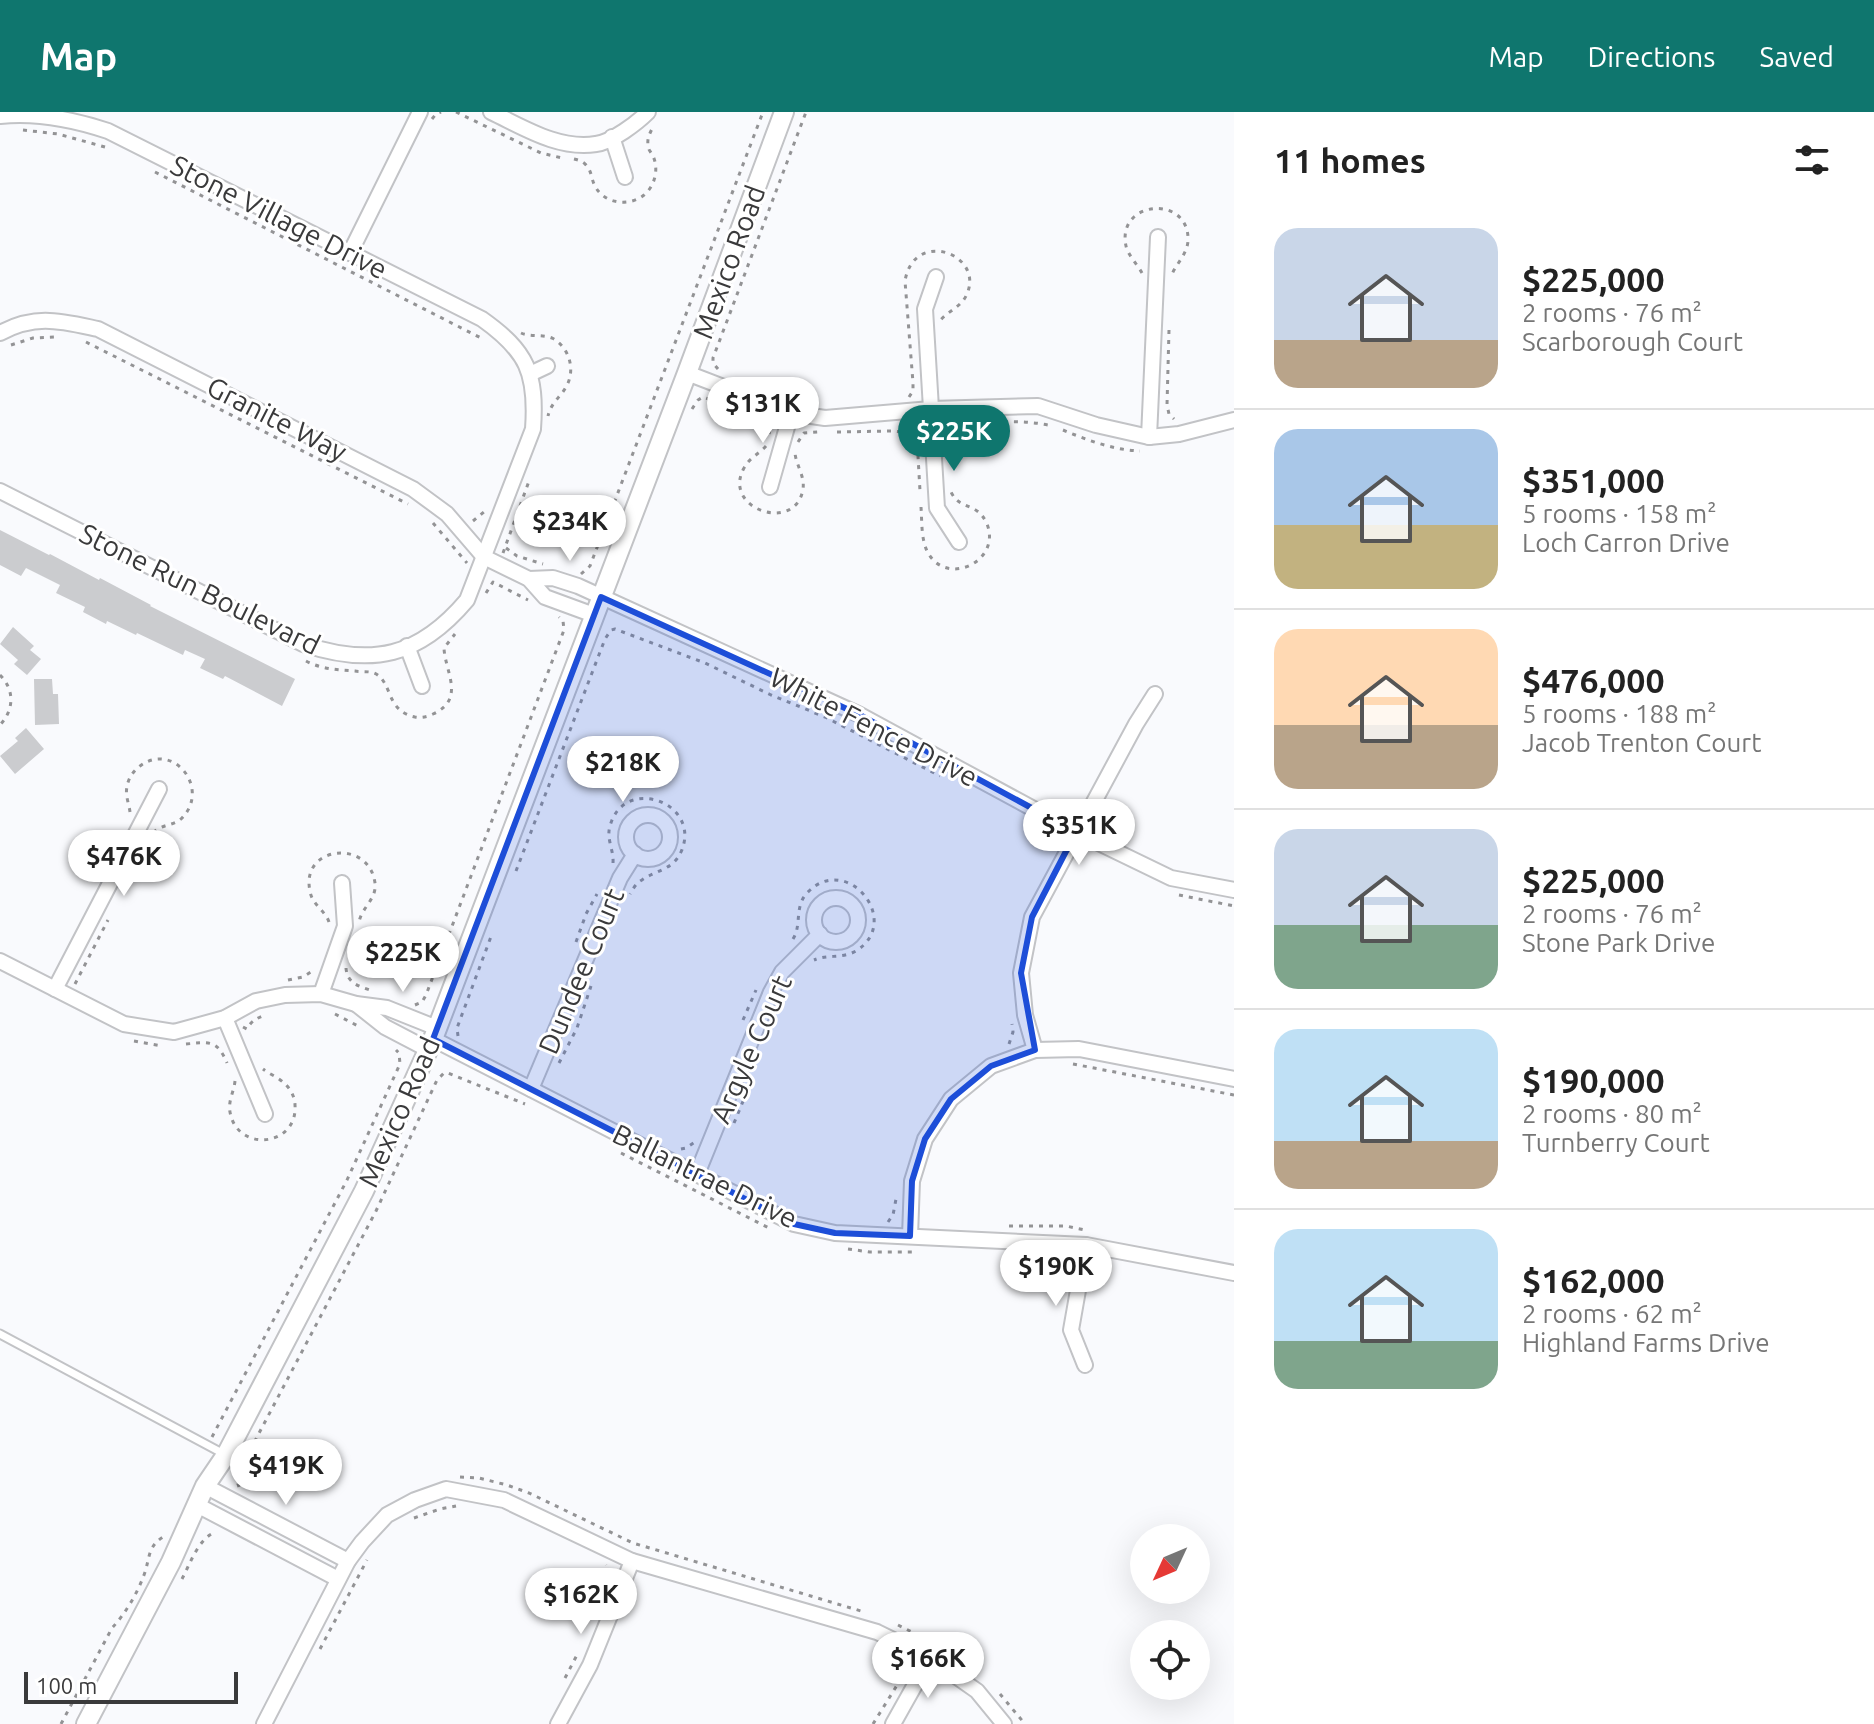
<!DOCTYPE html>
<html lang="en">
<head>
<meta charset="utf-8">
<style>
	:root { --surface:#fff; --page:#f6f6f6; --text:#222; --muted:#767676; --line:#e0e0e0; --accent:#0f766e }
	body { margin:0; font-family:Ubuntu,sans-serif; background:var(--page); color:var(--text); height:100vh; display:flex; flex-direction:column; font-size:30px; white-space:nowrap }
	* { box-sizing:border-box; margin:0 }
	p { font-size:26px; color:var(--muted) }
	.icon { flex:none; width:44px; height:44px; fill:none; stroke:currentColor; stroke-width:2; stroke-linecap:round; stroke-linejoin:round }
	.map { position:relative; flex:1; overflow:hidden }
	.sheet { display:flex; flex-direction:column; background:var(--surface); width:640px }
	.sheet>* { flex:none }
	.needle { width:52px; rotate:226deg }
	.buttons { position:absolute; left:1130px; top:1412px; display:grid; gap:16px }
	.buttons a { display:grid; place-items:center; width:80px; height:80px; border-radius:50%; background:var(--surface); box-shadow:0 8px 32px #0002; font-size:40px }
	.scale { position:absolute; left:24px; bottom:20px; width:214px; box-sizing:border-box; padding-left:8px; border:4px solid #3a3a3b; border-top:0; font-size:22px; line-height:28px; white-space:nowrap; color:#3a3a3b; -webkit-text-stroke:6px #fff; paint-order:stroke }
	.price { position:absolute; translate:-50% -68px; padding:0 18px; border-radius:28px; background:#fff; color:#222; font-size:26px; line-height:52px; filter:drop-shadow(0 2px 4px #0008) }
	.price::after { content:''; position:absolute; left:50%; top:48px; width:24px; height:18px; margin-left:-12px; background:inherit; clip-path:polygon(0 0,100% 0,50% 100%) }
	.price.selected { background:var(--accent); color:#fff }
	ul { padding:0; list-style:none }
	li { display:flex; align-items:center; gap:24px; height:200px; padding:0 40px }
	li+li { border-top:2px solid var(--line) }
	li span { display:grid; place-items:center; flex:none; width:224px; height:160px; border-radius:24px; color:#555 }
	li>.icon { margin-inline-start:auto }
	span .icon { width:96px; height:96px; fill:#fffc; stroke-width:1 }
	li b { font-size:34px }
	h2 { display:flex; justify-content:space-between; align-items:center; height:96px; padding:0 40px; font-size:34px }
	header { display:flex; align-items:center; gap:48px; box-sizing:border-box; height:112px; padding:0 40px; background:var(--accent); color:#fff }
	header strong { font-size:38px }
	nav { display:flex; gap:44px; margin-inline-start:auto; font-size:28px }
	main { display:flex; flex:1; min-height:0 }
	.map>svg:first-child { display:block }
	.building { fill:#cbcccf }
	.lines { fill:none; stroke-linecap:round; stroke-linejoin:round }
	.service-casing { stroke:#c2c3c6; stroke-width:11 }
	.minor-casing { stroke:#c2c3c6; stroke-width:18 }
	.tertiary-casing { stroke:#c2c3c6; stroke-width:22 }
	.path { stroke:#939395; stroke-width:3; stroke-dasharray:4 6; stroke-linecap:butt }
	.service { stroke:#fff; stroke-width:7 }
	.minor { stroke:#fff; stroke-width:14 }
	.tertiary { stroke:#fff; stroke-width:18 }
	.marked { fill:#1d4ed8; fill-opacity:0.2; stroke:#1d4ed8; stroke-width:6; stroke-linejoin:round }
	.labels { text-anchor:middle; stroke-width:6; stroke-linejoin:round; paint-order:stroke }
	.street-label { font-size:28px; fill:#3a3a3b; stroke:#fff }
</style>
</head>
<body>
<header>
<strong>Map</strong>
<nav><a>Map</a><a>Directions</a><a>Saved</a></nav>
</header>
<main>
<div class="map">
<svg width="1234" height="1612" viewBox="0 0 1234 1612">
	<rect width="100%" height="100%" fill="#f9fafd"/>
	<g class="building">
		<path d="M0,418L49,443L50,442L99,468L100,466L151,493L150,494L295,567L282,594L225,564L223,567L200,556L205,547L185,538L183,543L137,521L136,523L107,509L106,512L83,500L85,495L56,481L60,473L26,456L21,464L0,453Z"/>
		<path d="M13,515L34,534L30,538L41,547L27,563L14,552L18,548L0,532Z"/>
		<path d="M34,567H52L53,582H58L59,612L35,613Z"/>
		<path d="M26,616L44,637L15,662L0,644L18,629L15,626Z"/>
	</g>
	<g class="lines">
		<defs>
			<path id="service" d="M0,1222L224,1342"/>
			<g id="minor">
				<path d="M491,0C523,15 558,38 596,32C612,30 637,11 648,0"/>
				<path d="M0,4C37,0 72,7 108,19L482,207C527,239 537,261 533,317L467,488C419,545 372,555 303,532L0,379"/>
				<path d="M612,25L625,65"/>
				<path d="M350,141L420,0"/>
				<path d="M936,165L925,197L937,396L959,430"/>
				<path d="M0,221C36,202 60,209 98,217L413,377L447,402L484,445L529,467L545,485L594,503"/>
				<path d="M687,261L791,301L825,306L931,297L1038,294L1096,313L1149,325L1179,322L1234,308"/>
				<path d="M530,262L547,254"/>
				<path d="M1149,325L1158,125"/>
				<path d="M770,375L791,301"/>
				<path d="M529,467L553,466L578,474L858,602L1076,720L1171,766L1234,778"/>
				<path d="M407,534L422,574"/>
				<circle cx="648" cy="725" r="22"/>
				<circle cx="836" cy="808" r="22"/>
				<path d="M0,849L124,912L174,920L225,906L256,889L285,883L321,882L356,892L387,896L437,916"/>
				<path d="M55,877L159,677"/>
				<path d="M321,882L345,814L342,771"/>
				<path d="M356,892L385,915L429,938"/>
				<path d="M225,906L265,1002"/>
				<path d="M433,927L794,1112L835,1121L1086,1133L1234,1161"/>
				<path d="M1035,938L1025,903L1021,861L1032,805L1136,612L1155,582"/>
				<path d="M531,977L620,766L635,742"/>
				<path d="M697,1062L771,880L782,860L820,822"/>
				<path d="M910,1124L912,1069L925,1027L951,987L991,954L1035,938L1079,937L1234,967"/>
				<path d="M1085,1253L1071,1218L1086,1133"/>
				<path d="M205,1374L348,1449"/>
				<path d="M197,1393L338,1467"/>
				<path d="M264,1612L348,1449L362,1430L387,1403L415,1388L446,1377L504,1388L632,1449L877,1520L930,1546L977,1579L1004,1612"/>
				<path d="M558,1612L590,1553L632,1449"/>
				<path d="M893,1612L930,1546"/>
			</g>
			<path id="tertiary" d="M86,1612L171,1450L205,1374L226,1343L364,1079L433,927L687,261L784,0"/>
		</defs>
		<use href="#service" class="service-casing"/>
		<use href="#minor" class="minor-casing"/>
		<use href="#tertiary" class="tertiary-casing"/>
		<g class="path">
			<path d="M456,0L541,41L562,46"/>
			<path d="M432,7L436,2L441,0"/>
			<path d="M23,18L58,22L105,35"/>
			<path d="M574,47C578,48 582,49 585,52C592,58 591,67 595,74C604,92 629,95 644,83C655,74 659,57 653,44C650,38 649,40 648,33C647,26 650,21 653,15"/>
			<path d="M155,60L483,227"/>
			<path d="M1142,161C1137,152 1128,143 1126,134C1116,88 1190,82 1188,129C1187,142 1177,151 1172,162"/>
			<path d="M1169,218L1167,293L1169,302L1174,307"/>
			<path d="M521,221C530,225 542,222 552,226C568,234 575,255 568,271C562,285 552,288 548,304"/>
			<path d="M86,230L408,392"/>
			<path d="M11,233L33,226L55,225"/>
			<path d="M718,257L713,251V246L806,0"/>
			<path d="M909,285L913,279V271L905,169C914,115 987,143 966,184C960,196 946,200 939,210"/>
			<path d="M692,297L698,288L703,285L733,296"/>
			<path d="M759,305L771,312L768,327"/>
			<path d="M1063,318C1087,328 1113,338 1140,339"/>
			<path d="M837,320L891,319L914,321L917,327L920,379"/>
			<path d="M947,321L952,315C983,310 1017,307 1048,313"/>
			<path d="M798,330L804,321L818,320"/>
			<path d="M766,334C759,342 749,346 744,356C721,397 796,422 803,377C805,364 796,353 795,341"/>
			<path d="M921,395C922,409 921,426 927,439C945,476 1002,450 987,412C977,389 960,399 951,380"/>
			<path d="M473,409L485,399"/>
			<path d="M433,411L467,451"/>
			<path d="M506,436L517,444L543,452"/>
			<path d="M503,441L529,369"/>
			<path d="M581,462L590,454L763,0"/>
			<path d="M486,481L493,470L528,488"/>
			<path d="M306,549C321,557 338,558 355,559C360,560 369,559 374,561C393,569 385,599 415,605C421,606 427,605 433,602C466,587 445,560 444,536L455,522"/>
			<path d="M0,563C15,578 14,598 0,613"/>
			<path d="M130,700C129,692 125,683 127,675C128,667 133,659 140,654C173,629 211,676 182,706C174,714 162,712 154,720"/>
			<path d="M613,751C614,738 606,727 610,714C624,662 703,691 681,740C673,758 656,758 642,768C636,771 633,777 630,782"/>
			<path d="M516,759L605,527L611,518L615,517L705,551L771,583L825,605L940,664"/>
			<path d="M1179,783L1234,794"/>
			<path d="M329,810C325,798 312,793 310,779C300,734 369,726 375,771C377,787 362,795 359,810"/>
			<path d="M793,827C802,813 794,795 807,781C846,739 904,809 856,839C842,847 828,842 814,848"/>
			<path d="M576,830L586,802L597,782"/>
			<path d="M346,856C347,871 358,874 370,878"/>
			<path d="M288,868L303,865L314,858"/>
			<path d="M75,872L108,808"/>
			<path d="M415,893L422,890L426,883L564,518L563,509L559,505"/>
			<path d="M335,902L360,915"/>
			<path d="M743,908L756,878"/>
			<path d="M243,915L247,917C251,909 257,906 265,903"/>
			<path d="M458,924L457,916L492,822"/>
			<path d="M134,929L162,934"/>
			<path d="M186,932C209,930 217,927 227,951"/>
			<path d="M1009,932L1013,920L1012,912"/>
			<path d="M559,951L577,916L591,874"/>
			<path d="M1073,952L1234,983"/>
			<path d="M235,969C234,980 228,988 230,1000C237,1041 298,1035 295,993C295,985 290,976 284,971C278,965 269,962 263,957"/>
			<path d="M734,1011L751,970"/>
			<path d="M681,1037L686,1036L695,1030"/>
			<path d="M621,1041L771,1117"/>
			<path d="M888,1110L893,1103L896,1087"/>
			<path d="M1009,1114H1066L1085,1118"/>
			<path d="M848,1137L870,1140H912"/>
			<path d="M212,1325L347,1068L400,952L399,941L396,938"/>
			<path d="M460,1365L479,1366L507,1373L529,1381L633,1431L861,1499"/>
			<path d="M239,1375L237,1369V1363L376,1099L437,968L444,961H448L525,992"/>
			<path d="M414,1406L440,1397L456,1394"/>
			<path d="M182,1467C190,1452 199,1425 216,1420"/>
			<path d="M599,1489L611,1459L606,1453"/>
			<path d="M898,1513L920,1524"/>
			<path d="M320,1537L367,1448"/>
			<path d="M565,1566L578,1541"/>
			<path d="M1000,1582L1025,1612"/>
			<path d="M61,1612L112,1516C125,1502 137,1482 144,1463C150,1447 147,1435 163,1425"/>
			<path d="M873,1612L899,1570"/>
		</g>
		<use href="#service" class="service"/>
		<use href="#minor" class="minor"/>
		<use href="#tertiary" class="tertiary"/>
	</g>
	<path class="marked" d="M601,485L858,602L1076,720L1032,805L1021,861L1035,938L991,954L951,987L925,1027L912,1069L910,1124L835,1121L794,1112L433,927Z"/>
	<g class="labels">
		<g class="street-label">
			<text transform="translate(279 105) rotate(27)" y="10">Stone Village Drive</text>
			<text transform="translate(729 150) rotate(-70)" y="10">Mexico Road</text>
			<text transform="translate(277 307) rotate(27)" y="10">Granite Way</text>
			<text transform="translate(200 477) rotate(26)" y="10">Stone Run Boulevard</text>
			<text transform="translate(874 615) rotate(27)" y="10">White Fence Drive</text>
			<text transform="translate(581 859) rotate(-67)" y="10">Dundee Court</text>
			<text transform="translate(751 937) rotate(-66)" y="10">Argyle Court</text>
			<text transform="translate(399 1000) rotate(-66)" y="10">Mexico Road</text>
			<text transform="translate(705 1064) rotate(26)" y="10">Ballantrae Drive</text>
		</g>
	</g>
</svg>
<div class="buttons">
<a><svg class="needle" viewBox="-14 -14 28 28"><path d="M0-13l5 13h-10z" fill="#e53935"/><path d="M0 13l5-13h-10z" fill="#767676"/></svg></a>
<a><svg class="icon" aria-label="locate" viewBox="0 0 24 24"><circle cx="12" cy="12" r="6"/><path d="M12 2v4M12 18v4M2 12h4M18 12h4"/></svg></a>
</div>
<div class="scale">100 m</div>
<b class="price" style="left:763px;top:333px">$131K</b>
<b class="price selected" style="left:954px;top:361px">$225K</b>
<b class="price" style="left:570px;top:451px">$234K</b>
<b class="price" style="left:623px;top:692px">$218K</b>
<b class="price" style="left:1079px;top:755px">$351K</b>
<b class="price" style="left:124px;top:786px">$476K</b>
<b class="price" style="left:403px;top:882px">$225K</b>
<b class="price" style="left:1056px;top:1196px">$190K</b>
<b class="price" style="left:286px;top:1395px">$419K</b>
<b class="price" style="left:581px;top:1524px">$162K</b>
<b class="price" style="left:928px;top:1588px">$166K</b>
</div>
<section class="sheet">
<h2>11 homes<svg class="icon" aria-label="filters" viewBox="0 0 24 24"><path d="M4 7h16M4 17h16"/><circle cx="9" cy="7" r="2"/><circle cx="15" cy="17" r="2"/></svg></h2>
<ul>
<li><span style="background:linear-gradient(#c9d6e8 70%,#b9a48a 0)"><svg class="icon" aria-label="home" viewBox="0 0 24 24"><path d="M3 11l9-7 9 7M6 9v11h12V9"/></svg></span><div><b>$225,000</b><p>2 rooms · 76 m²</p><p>Scarborough Court</p></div></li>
<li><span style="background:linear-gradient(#a9c7e8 60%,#c2b280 0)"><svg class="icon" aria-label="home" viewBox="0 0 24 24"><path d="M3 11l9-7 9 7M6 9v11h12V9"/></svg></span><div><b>$351,000</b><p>5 rooms · 158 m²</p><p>Loch Carron Drive</p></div></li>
<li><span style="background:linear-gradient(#ffd9b3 60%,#b9a48a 0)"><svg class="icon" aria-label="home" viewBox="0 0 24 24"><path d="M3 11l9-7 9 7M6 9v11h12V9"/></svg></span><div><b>$476,000</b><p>5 rooms · 188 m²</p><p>Jacob Trenton Court</p></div></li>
<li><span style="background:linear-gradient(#c9d6e8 60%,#7fa58c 0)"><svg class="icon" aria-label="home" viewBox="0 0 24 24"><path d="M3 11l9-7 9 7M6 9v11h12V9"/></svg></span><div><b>$225,000</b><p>2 rooms · 76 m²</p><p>Stone Park Drive</p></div></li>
<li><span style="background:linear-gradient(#bfe0f5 70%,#b9a48a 0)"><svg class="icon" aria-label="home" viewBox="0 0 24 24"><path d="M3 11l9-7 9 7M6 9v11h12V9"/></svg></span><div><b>$190,000</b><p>2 rooms · 80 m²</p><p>Turnberry Court</p></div></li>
<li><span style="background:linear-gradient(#bfe0f5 70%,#7fa58c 0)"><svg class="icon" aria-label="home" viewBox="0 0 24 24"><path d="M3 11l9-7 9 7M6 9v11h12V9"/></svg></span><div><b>$162,000</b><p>2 rooms · 62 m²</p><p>Highland Farms Drive</p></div></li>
</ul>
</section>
</main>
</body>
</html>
